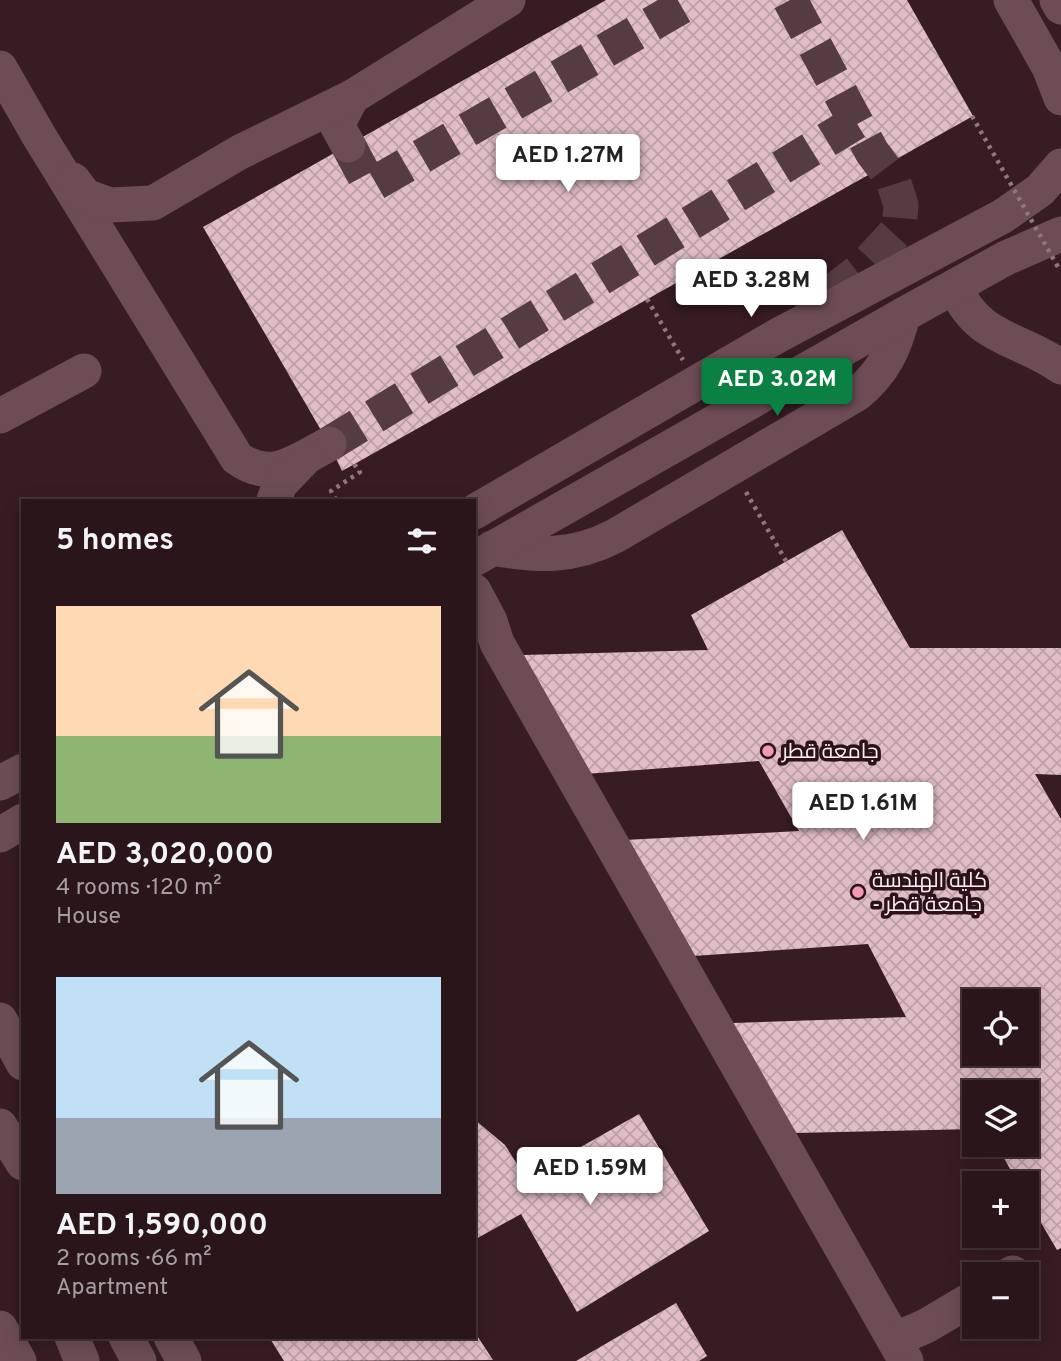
<!DOCTYPE html>
<html lang="en">
<head>
<meta charset="utf-8">
<style>
	:root { --surface:#29151a; --page:#311e23; --text:#f1f3f6; --muted:#a59fa2; --line:#453439; --accent:#0b8043 }
	body { margin:0; font-family:Overpass,Cairo,sans-serif; background:var(--page); color:var(--text); height:100vh; display:flex; flex-direction:column; font-size:26px; white-space:nowrap }
	* { box-sizing:border-box; margin:0 }
	p { font-size:23px; color:var(--muted) }
	.icon { flex:none; width:38px; height:38px; fill:none; stroke:currentColor; stroke-width:2; stroke-linecap:round; stroke-linejoin:round }
	.map { position:relative; flex:1; overflow:hidden }
	.side { position:absolute; left:21px; top:499px; width:455px; height:840px; display:flex; flex-direction:column; background:var(--surface); border-radius:0px; box-shadow:0 4px 18px #0003,0 0 0 2px var(--line) }
	.side>* { flex:none }
	.fabs { position:absolute; left:962px; top:989px; display:grid; gap:14px }
	.fabs a { display:grid; place-items:center; width:77px; height:77px; border-radius:0px; background:var(--surface); box-shadow:0 4px 18px #0003,0 0 0 2px var(--line); font-size:35px }
	.price { position:absolute; translate:-50% -60px; padding:0 16px; border-radius:7px; background:#fff; color:#222; font-size:23px; line-height:46px; filter:drop-shadow(0 2px 4px #0008) }
	.price::after { content:''; position:absolute; left:50%; top:42px; width:21px; height:16px; margin-left:-10px; background:inherit; clip-path:polygon(0 0,100% 0,50% 100%) }
	.price.active { background:var(--accent); color:#fff }
	ul { padding:0; list-style:none }
	li { display:grid; align-content:center; gap:14px; height:371px; padding:0 35px }
	li span { display:grid; place-items:center; height:217px; border-radius:0px; color:#555 }
	li>.icon { margin-inline-start:auto }
	span .icon { width:126px; height:126px; fill:#fffc; stroke-width:1 }
	li b { font-size:30px }
	h2 { display:flex; justify-content:space-between; align-items:center; height:84px; padding:0 35px; font-size:30px }
	.map>svg:first-child { display:block }
	.building { fill:url(#building-cross-hatch); fill-rule:evenodd }
	.lines { fill:none; stroke-linecap:round; stroke-linejoin:round }
	.minor-tunnel { stroke:#553c42; stroke-width:35; stroke-dasharray:35 18; stroke-linecap:butt }
	.path { stroke:#8e777d; stroke-width:4.5; stroke-dasharray:3.5 5; stroke-linecap:butt }
	.minor { stroke:#6d4c55; stroke-width:35 }
	.path-bridge { stroke:#8e777d; stroke-width:4.5; stroke-dasharray:3.5 5; stroke-linecap:butt }
	.poi-dot { fill:#f19ab2; stroke:#2c121a; stroke-width:2.5 }
	.labels { text-anchor:middle; stroke-width:7; stroke-linejoin:round; paint-order:stroke }
	.poi-label { font-size:21px; fill:#ffeff2; stroke:#2c121a; text-anchor:start }
</style>
</head>
<body>
<div class="map">
<svg width="1061" height="1361" viewBox="0 0 1061 1361">
	<defs>
		<pattern id="building-cross-hatch" width="8" height="8" patternUnits="userSpaceOnUse" patternTransform="scale(1.75)"><rect width="8" height="8" fill="#e2bdc6"/><path d="M0 0l8 8M0 8l8-8" fill="none" stroke="#bca0a7"/></pattern>
	</defs>
	<rect width="100%" height="100%" fill="#371c23"/>
	<g class="building">
		<path d="M606,0H907L973,116L342,471L329,444L203,227Z"/>
		<path d="M842,530L910,648H1061V775L1035,774L1061,819V1248L1057,1250L1027,1199V1183H1018L996,1144H1027V1092H975V1129L795,1133L732,1023L906,1017L868,944L693,956L624,840L799,831L759,761L585,774L523,655L708,650L691,615ZM975,1001H1027V1054H975Z"/>
		<path d="M639,1114L709,1231L577,1312L521,1214L474,1240V1119L505,1145L526,1178Z"/>
		<path d="M676,1303L707,1356L699,1361H576Z"/>
		<path d="M474,1331L493,1360L284,1361L269,1337H474Z"/>
	</g>
	<g class="lines">
		<g class="minor-tunnel">
			<path d="M790,0L872,152L893,180L901,205L899,229L862,269L815,305"/>
			<path d="M348,145L370,186L693,0"/>
			<path d="M329,444L856,122"/>
		</g>
		<g class="path">
			<path d="M647,299L683,360"/>
			<path d="M746,492L786,561"/>
			<path d="M336,500L331,491L360,472L354,464"/>
		</g>
		<g class="minor">
			<path d="M1011,0L1049,67L1061,98"/>
			<path d="M1057,0L1061,7"/>
			<path d="M0,68L39,136L237,458C271,483 297,461 329,444"/>
			<path d="M348,145L337,125L352,97L508,0"/>
			<path d="M73,180L85,196L110,205L153,203L240,152L352,97"/>
			<path d="M955,287C979,342 1020,337 1061,367"/>
			<path d="M0,416L84,371"/>
			<path d="M274,500L280,484L305,458"/>
			<path d="M474,512L777,336L1003,216L1040,190L1061,166"/>
			<path d="M492,548C539,556 572,558 615,536L857,394C884,372 895,348 903,315"/>
			<path d="M474,559L903,315L1006,258L1061,234"/>
			<path d="M474,591L490,621L497,643L906,1361"/>
			<path d="M0,783L23,771"/>
			<path d="M0,835L23,821"/>
			<path d="M0,1020L23,1063"/>
			<path d="M0,1126L23,1163"/>
			<path d="M1011,1274L1013,1273"/>
			<path d="M0,1328L19,1361"/>
			<path d="M72,1337L82,1361"/>
			<path d="M126,1337L139,1361"/>
			<path d="M171,1337L184,1361"/>
			<path d="M894,1340L926,1326L975,1297"/>
		</g>
		<path class="path-bridge" d="M972,116L1058,267"/>
	</g>
	<g class="poi-dot">
		<circle cx="768" cy="751" r="7"/>
		<circle cx="858" cy="892" r="7"/>
	</g>
	<g class="labels">
		<g class="poi-label">
			<text x="782" y="758">جامعة قطر</text>
			<text x="872" y="887">كلية الهندسة<tspan x="872" dy="24">- جامعة قطر</tspan></text>
		</g>
	</g>
</svg>
<div class="fabs">
<a><svg class="icon" aria-label="locate" viewBox="0 0 24 24"><circle cx="12" cy="12" r="6"/><path d="M12 2v4M12 18v4M2 12h4M18 12h4"/></svg></a>
<a><svg class="icon" aria-label="layers" viewBox="0 0 24 24"><path d="M12 4l9 5-9 5-9-5zM3 14l9 5 9-5"/></svg></a>
<a>+</a>
<a>−</a>
</div>
<b class="price" style="left:568px;top:194px">AED 1.27M</b>
<b class="price" style="left:751px;top:319px">AED 3.28M</b>
<b class="price active" style="left:777px;top:418px">AED 3.02M</b>
<b class="price" style="left:863px;top:842px">AED 1.61M</b>
<b class="price" style="left:590px;top:1207px">AED 1.59M</b>
<section class="side">
<h2>5 homes<svg class="icon" aria-label="filters" viewBox="0 0 24 24"><path d="M4 7h16M4 17h16"/><circle cx="9" cy="7" r="2"/><circle cx="15" cy="17" r="2"/></svg></h2>
<ul>
<li><span style="background:linear-gradient(#ffd9b3 60%,#8fb573 0)"><svg class="icon" aria-label="home" viewBox="0 0 24 24"><path d="M3 11l9-7 9 7M6 9v11h12V9"/></svg></span><div><b>AED 3,020,000</b><p>4 rooms · 120 m²</p><p>House</p></div></li>
<li><span style="background:linear-gradient(#bfe0f5 65%,#9aa5b1 0)"><svg class="icon" aria-label="home" viewBox="0 0 24 24"><path d="M3 11l9-7 9 7M6 9v11h12V9"/></svg></span><div><b>AED 1,590,000</b><p>2 rooms · 66 m²</p><p>Apartment</p></div></li>
</ul>
</section>
</div>
</body>
</html>
